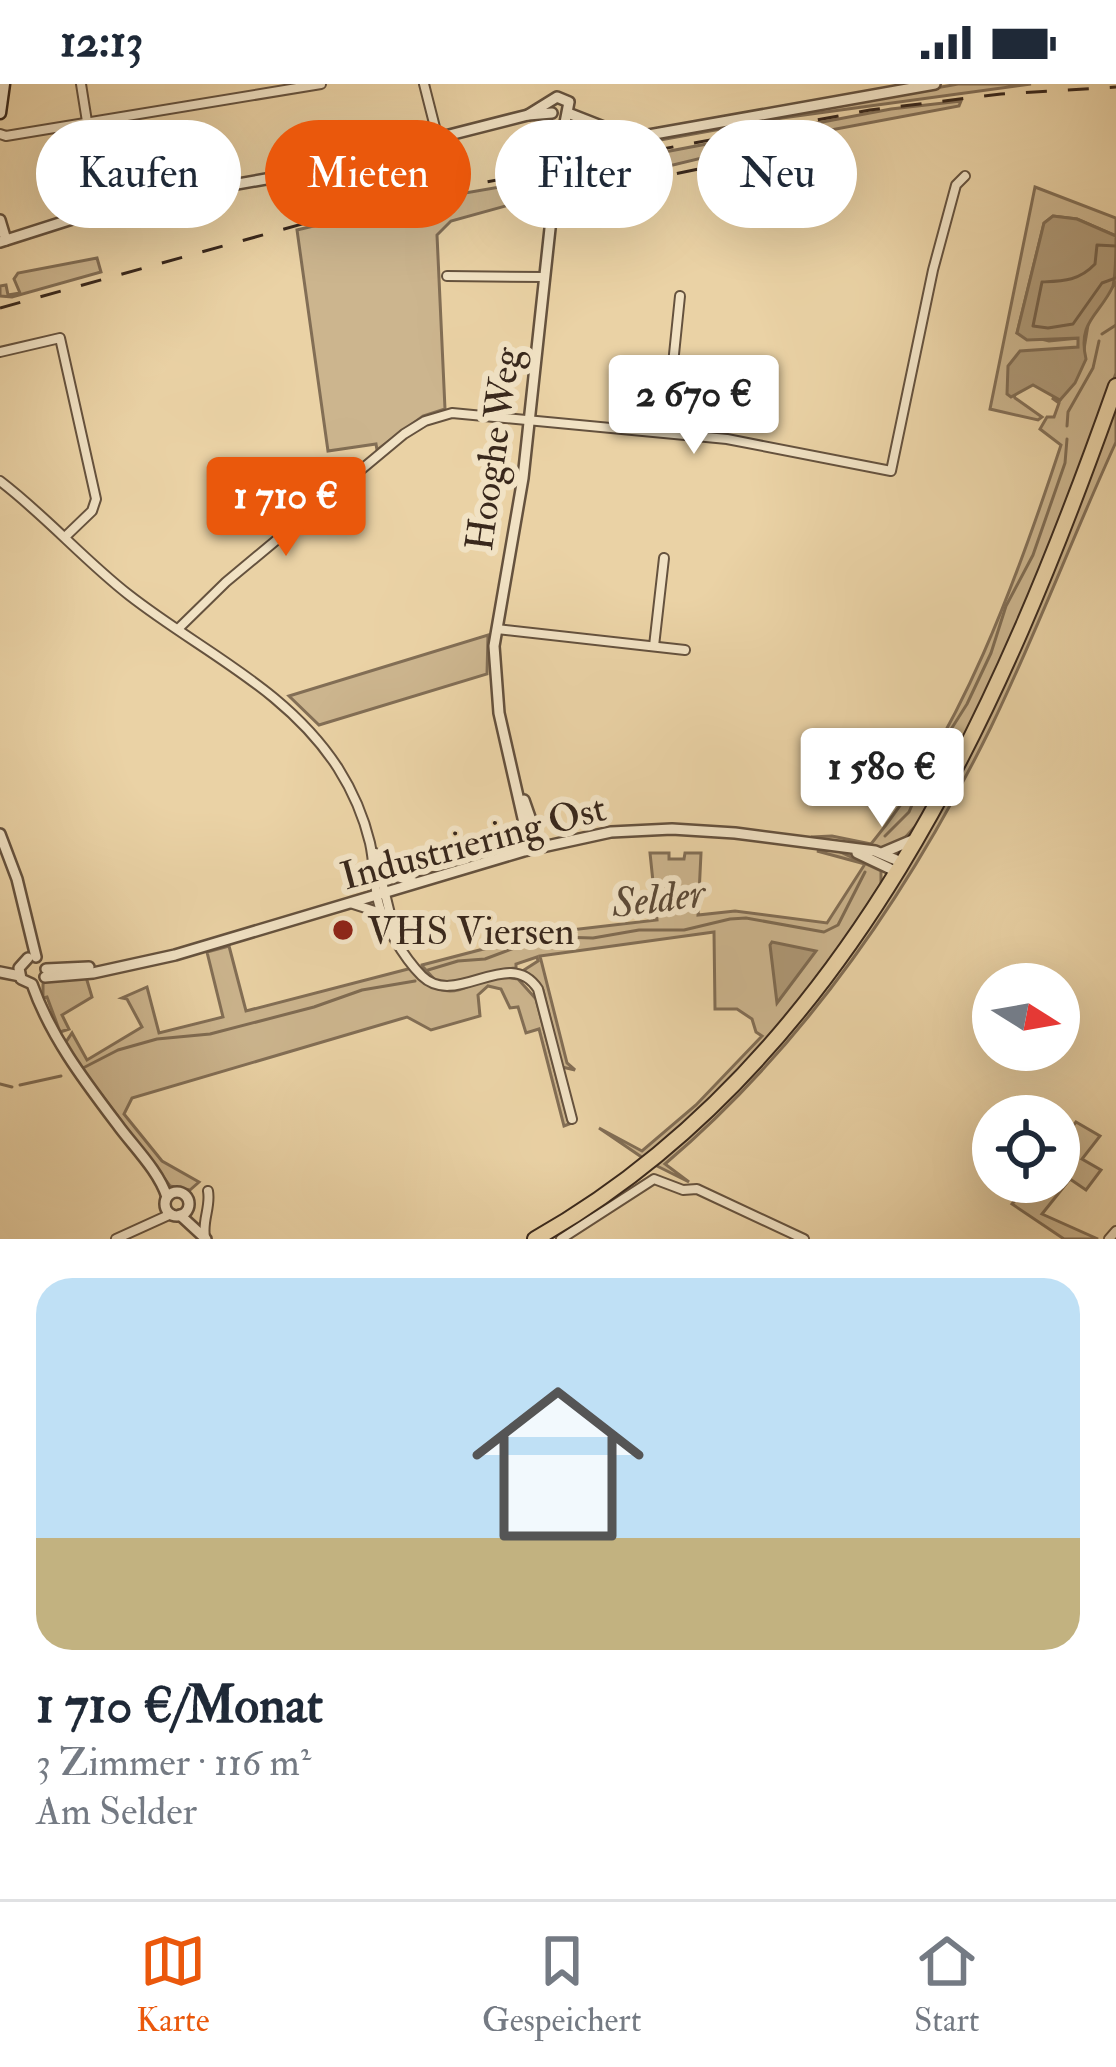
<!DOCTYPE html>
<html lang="de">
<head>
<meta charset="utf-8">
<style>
	:root { --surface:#fff; --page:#f2f2f3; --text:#1f2937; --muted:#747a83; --line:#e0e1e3; --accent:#ea580c }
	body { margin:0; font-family:"IM FELL Double Pica",serif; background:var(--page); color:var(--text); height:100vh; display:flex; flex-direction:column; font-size:45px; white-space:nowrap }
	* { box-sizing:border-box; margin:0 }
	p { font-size:39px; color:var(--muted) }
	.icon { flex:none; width:66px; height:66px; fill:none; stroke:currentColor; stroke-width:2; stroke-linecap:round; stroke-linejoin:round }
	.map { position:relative; height:1155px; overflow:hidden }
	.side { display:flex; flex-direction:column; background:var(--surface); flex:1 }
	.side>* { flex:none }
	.guide { position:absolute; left:36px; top:36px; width:1044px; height:108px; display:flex; gap:24px }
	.needle { width:78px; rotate:101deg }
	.buttons { position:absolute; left:972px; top:879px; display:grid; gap:24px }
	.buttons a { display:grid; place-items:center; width:108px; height:108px; border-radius:50%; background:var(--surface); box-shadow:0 12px 48px #0002; font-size:60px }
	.price { position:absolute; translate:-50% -102px; padding:0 27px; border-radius:12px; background:#fff; color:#222; font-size:39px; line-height:78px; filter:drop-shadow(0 3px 6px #0008) }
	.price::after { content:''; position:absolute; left:50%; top:72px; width:36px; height:27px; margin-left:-18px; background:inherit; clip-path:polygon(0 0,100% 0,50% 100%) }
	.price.selected { background:var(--accent); color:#fff }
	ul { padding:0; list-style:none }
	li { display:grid; align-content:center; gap:24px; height:636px; padding:0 36px }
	li span { display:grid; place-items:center; height:372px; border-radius:36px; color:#555 }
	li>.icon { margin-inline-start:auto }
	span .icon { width:216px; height:216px; fill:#fffc; stroke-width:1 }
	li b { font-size:51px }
	.chip { padding:0 42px; border-radius:54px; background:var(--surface); box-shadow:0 12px 48px #0002; font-size:42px; line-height:108px }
	.chip.selected { background:var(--accent); color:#fff }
	.status { display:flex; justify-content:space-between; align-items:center; height:84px; padding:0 60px; background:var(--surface); direction:ltr }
	.status svg { height:33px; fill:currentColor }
	.tab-bar { display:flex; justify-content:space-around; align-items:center; height:168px; border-top:3px solid var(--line); background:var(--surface); font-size:33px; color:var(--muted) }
	.tab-bar a { display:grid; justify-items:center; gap:6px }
	.tab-bar .selected { color:var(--accent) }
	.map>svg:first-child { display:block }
	.green { fill:#ccb58e; stroke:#826e55; stroke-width:3 }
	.water { fill:#ae9876; stroke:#7f6b52; stroke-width:3 }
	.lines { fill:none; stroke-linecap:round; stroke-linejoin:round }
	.shore { stroke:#746049; stroke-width:3 }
	.stream { stroke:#7f6b52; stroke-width:3 }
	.minor-casing { stroke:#65523e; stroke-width:12 }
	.tertiary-casing { stroke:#65523e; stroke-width:14 }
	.secondary-casing { stroke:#39281c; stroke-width:15 }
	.primary-casing { stroke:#39281c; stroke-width:18 }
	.minor { stroke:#f1e2c4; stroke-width:8 }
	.tertiary { stroke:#f1e2c4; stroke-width:9 }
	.secondary { stroke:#f1e2c4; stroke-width:10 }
	.primary { stroke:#ead2a5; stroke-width:14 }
	.rail { stroke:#39281c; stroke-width:3; stroke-dasharray:21 21; stroke-linecap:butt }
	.poi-dot { fill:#8f2418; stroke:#f1e2c4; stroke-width:4.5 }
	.labels { text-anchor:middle; stroke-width:12; stroke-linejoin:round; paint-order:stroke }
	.street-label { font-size:39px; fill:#39281c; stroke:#f1e2c4 }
	.poi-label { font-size:39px; fill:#39281c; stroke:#f1e2c4; text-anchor:start }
	.water-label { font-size:42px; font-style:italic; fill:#5c4a37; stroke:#f1e2c4 }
</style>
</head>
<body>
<div class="status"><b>12:13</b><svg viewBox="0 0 49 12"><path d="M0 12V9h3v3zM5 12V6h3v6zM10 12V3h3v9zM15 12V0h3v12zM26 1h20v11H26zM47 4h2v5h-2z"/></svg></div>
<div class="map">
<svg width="1116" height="1155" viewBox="0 0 1116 1155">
	<rect width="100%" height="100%" fill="#ead2a5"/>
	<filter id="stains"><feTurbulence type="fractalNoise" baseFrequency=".00167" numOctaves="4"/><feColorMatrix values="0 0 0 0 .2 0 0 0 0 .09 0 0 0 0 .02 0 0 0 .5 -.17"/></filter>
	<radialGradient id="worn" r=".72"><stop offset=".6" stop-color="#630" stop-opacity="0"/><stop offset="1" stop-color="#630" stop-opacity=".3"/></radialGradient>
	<g class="green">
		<path d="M958,0H1031L782,34L561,74L564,42L577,33L641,55L655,54Z"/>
		<path d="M961,17L959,22L772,57L557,109L559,88L891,25Z"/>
		<path d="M529,98L532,110L550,107L549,110L451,137L437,151L445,325L423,332L377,366L376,360L328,367L297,146L413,118Z"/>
		<path d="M1035,103L1116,134V152L1077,135L1053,132L1044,139L1017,249L1049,257L1079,254L1078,264L1009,298L1015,314L1042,333L1038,336L990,325Z"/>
		<path d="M97,174L101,188L12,213L0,212V202L6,201L8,211L20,209L14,195L18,189Z"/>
		<path d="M1116,198V289L1090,364L1049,469L981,624L929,727L902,757L882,766L811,753L832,752L871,760C961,651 1017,495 1061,361L1040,345L1047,333H1054L1059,319L1052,314L1060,316L1084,265L1089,235Z"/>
		<path d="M1116,312V358C1073,452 1036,550 991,643C910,808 806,960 665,1080L689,1098L651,1079L747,992L934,731Z"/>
		<path d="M488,551L487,590L319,641L289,612Z"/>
		<path d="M836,766L881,787V800L822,892L771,956L646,1076L599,1044L642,1067L696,1021L762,952L756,948L752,935L737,925H715L714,848L540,872L567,979L575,986L562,983L543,906L524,886L538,877L537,873L516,880V884C497,884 449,904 435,896C434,895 422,882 422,881L545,849L657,836L650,769H669V775H684L685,769H701L698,831L735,827L827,839L865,780L817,767Z"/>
		<path d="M229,862L246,927L412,884C457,934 468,885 518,895L536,915L569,1040L564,1042L539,945L526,949L518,923L510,924L501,905L488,902L478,911L480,932L431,946L407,933L132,1014L124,1030L162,1077L199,1098L190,1106L170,1102L64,961L72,949L87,976L142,943L127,915L122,914L147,903L159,949L223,933L207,868Z"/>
		<path d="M86,893L92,913L62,931L69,945L60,948L47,913L43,914V900L47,895Z"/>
		<path d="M1076,1038L1100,1052L1082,1075L1101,1086L1086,1106L1070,1095L1042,1130L1098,1155H1064L1012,1120L1030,1098H1059V1060Z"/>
	</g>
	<g class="water">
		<path d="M1053,132L1077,135L1116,152C1116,168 1116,189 1113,202C1100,231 1077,237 1086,275L1075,299L1060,316L1033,301L1011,313L1007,310L1008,282L1020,267L1078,263V254L1027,256L1017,249L1044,139Z"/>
		<path d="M772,858L816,867L777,919L770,861Z"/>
	</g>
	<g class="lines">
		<path class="shore" d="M1116,162L1097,161L1095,180C1079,197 1063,197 1042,198L1033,242L1048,244L1073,240L1102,199L1116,194"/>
		<g class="stream">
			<path d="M1102,250L1116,241"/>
			<path d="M1067,342L1068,328L1093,284L1099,257"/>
			<path d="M885,752L909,728L931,677L967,620L991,569L1006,522L1033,471L1065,379L1067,355"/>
			<path d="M428,886L458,877L485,875L530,858L558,853L593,854L639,846H684L730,835L746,834L824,848L838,841L865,788"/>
			<path d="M83,984L118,966L157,955L210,950L314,923L362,906L415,897"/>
			<path d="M0,1000L12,1003"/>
			<path d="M20,1001L61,992"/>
		</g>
		<defs>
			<g id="minor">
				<path d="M81,0L101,125"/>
				<path d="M424,0L438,55"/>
				<path d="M0,50L6,52L321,0"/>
				<path d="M447,192L544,193"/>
				<path d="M0,268L60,254L96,415L92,427L66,452"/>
				<path d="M666,348L680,212"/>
				<path d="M0,397C46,432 84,476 129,511C202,568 287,605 338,684C352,706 364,734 370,759C374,777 374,796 377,813C382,838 404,874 422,892C456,925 509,861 538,905L572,1035"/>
				<path d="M178,545L226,498L404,350L425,337L452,329L727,355L891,387L933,186L956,101L965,92"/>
				<path d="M497,545L685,566"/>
				<path d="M654,562L664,474"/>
				<path d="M375,769L393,842"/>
				<path d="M383,789L414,798"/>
				<path d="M350,819L381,829"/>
				<path d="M205,1153C202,1136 211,1123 208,1107"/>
				<path d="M116,1155L171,1130"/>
				<path d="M561,1155L654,1095L683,1106L697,1105L804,1155"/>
				<path d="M1109,1155L1116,1147"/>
			</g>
			<g id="tertiary">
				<path d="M568,29L619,49L643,52L935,0"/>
				<path d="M528,31L557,13L569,18L557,80L523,394L494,562L499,629L530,765"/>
				<path d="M0,136L6,156"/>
				<path d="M0,158L113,122L300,89L528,31L552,29"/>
				<path d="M524,716L540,762"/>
				<path d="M0,750L17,795L36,873"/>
				<path d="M857,769L895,787"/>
				<path d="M882,769L915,755"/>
				<path d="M28,874L19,884L21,895L32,900C51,954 86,999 120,1044C136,1065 159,1088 167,1113"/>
				<path d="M46,885L89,883"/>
				<path d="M0,888L20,892"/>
				<path d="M45,893L93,889L175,871L524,767L611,748L672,745L735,749L875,767L901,778"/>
				<circle cx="177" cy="1120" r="12"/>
				<path d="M180,1131L206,1155"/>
			</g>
			<path id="secondary" d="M0,29L4,0"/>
			<path id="primary" d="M535,1155C847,979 1002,624 1116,302"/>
		</defs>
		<use href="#minor" class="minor-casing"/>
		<use href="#tertiary" class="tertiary-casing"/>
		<use href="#secondary" class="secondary-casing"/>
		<use href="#primary" class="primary-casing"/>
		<use href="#minor" class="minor"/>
		<use href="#tertiary" class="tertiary"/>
		<use href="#secondary" class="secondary"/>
		<use href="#primary" class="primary"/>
		<g class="rail">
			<path d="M552,94L630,99L699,85L761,79L830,62"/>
			<path d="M0,224L385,117L870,26L1001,10L1116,3"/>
		</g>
	</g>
	<circle class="poi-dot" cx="343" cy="846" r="12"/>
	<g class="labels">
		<g class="street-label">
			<text transform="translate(492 365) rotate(-82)" y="14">Hooghe Weg</text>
			<text transform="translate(473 757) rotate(-15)" y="14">Industriering Ost</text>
		</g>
		<g class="poi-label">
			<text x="367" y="860">VHS Viersen</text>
		</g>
		<g class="water-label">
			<text transform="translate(658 813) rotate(-7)" y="15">Selder</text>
		</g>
	</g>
	<rect width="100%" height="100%" filter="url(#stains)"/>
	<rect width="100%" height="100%" fill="url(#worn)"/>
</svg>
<div class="buttons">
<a><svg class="needle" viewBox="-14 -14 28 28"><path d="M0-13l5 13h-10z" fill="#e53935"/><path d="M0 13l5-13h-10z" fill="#747a83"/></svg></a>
<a><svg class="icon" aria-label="locate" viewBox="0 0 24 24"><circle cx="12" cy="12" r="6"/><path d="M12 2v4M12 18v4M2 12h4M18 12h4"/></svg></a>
</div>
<b class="price" style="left:694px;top:373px">2 670 €</b>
<b class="price selected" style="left:286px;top:475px">1 710 €</b>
<b class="price" style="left:882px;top:746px">1 580 €</b>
<div class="guide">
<a class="chip">Kaufen</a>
<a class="chip selected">Mieten</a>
<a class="chip">Filter</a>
<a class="chip">Neu</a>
</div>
</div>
<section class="side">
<ul>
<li><span style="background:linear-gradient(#bfe0f5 70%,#c2b280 0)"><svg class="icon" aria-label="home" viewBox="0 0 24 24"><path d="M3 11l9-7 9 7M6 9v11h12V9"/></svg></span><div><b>1 710 €/Monat</b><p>3 Zimmer · 116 m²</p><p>Am Selder</p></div></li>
</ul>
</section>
<nav class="tab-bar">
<a class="selected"><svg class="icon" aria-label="map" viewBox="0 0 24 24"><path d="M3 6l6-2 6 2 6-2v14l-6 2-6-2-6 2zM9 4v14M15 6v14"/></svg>Karte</a>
<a><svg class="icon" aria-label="saved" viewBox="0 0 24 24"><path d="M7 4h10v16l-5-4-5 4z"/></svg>Gespeichert</a>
<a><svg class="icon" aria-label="home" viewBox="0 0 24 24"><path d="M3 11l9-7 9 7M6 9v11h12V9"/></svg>Start</a>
</nav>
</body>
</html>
